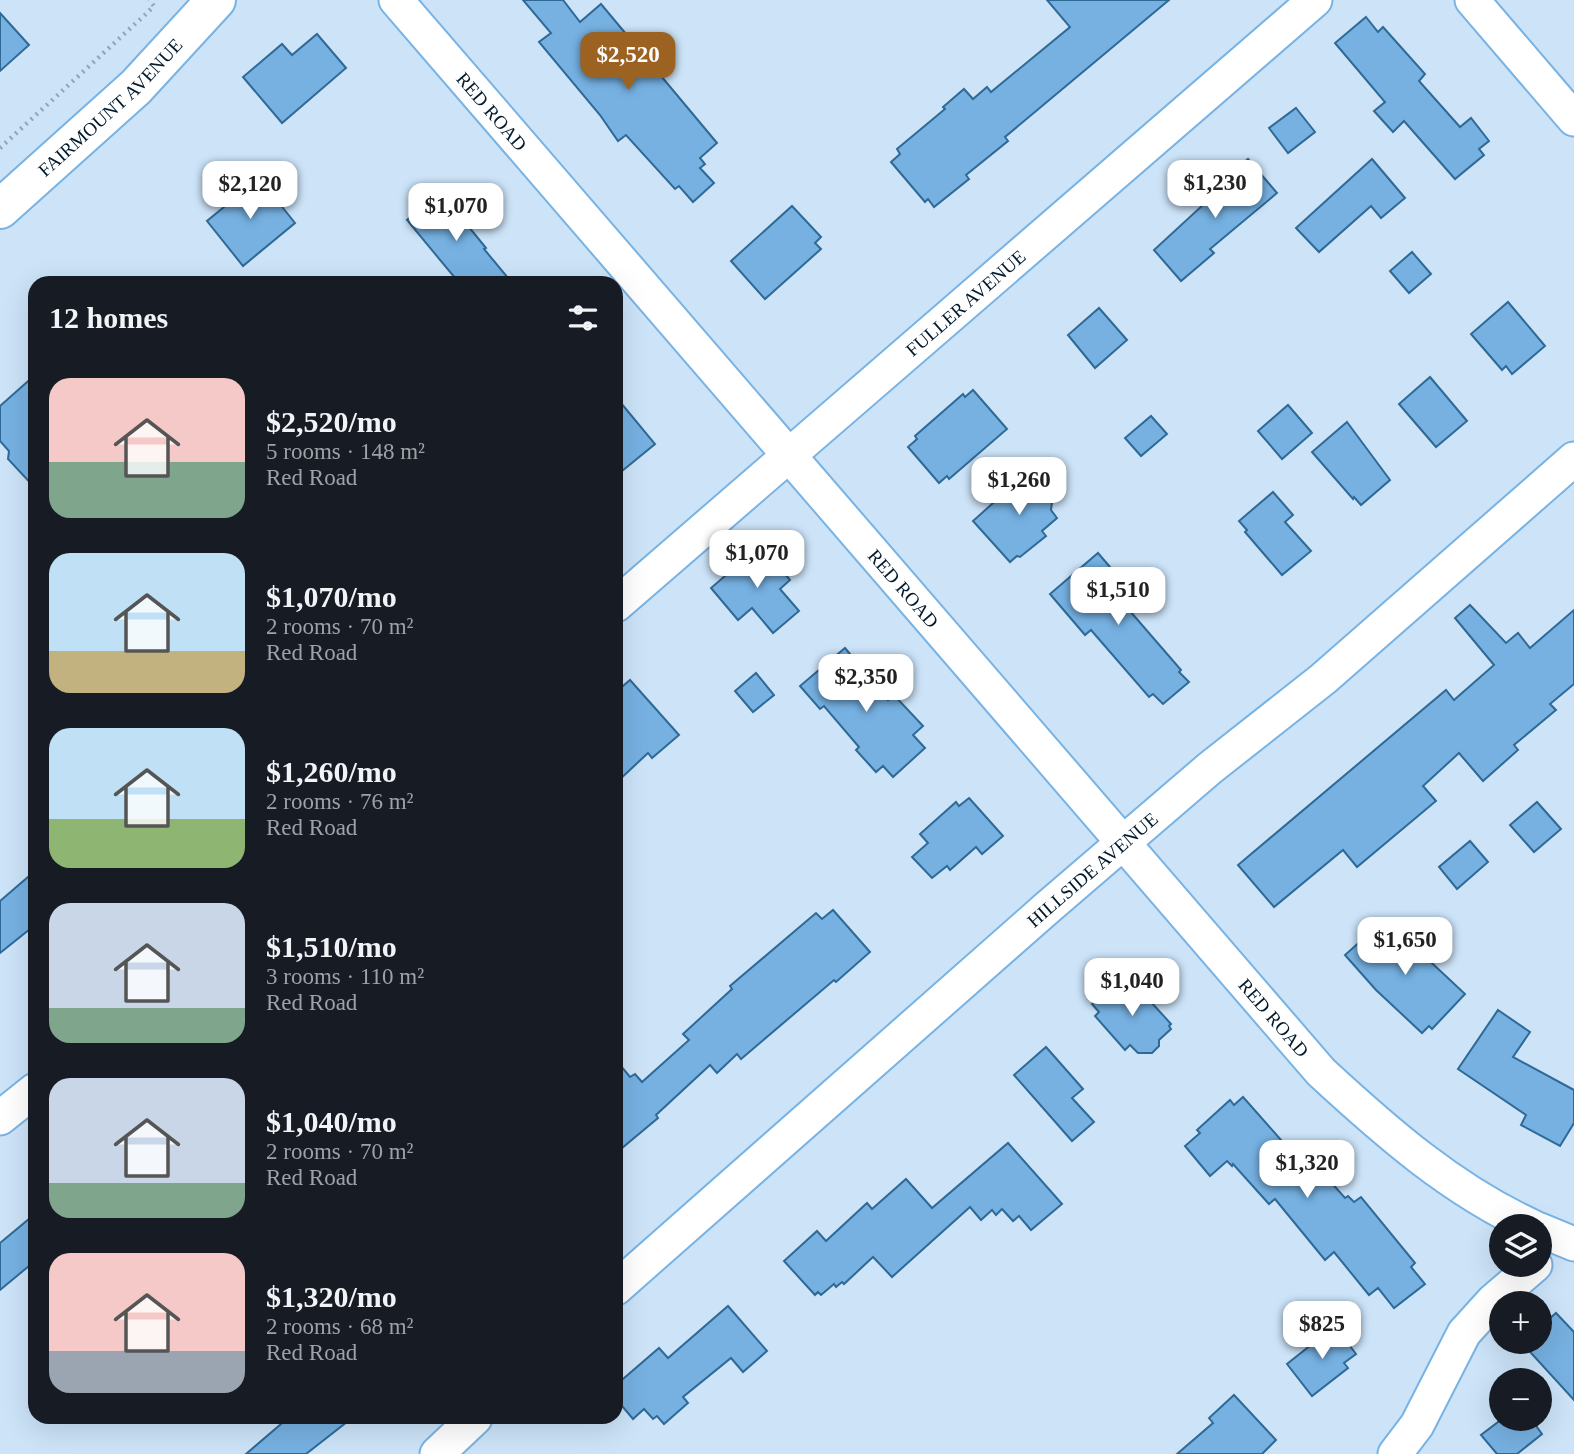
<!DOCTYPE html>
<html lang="en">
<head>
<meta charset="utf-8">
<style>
	:root { --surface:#171b24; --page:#242831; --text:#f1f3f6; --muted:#9ea1a6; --accent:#9c6221 }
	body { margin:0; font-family:"Times New Roman",serif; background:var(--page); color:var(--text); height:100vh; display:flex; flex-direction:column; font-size:26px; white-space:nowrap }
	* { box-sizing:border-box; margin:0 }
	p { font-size:23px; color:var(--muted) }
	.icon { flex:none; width:38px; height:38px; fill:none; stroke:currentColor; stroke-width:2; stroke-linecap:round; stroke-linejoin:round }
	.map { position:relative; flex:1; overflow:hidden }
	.drawer { position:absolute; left:28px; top:276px; width:595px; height:1148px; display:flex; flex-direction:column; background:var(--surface); border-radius:21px; box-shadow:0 7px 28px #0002 }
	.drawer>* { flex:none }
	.buttons { position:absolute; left:1489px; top:1214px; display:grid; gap:14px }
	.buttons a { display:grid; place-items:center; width:63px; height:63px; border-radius:50%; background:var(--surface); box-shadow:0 7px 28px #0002; font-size:35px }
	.price { position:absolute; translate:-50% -60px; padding:0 16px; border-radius:14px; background:#fff; color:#222; font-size:23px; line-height:46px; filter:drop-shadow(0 2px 4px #0008) }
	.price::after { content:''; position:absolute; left:50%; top:42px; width:21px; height:16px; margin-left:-10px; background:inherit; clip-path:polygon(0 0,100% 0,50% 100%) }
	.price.current { background:var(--accent); color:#fff }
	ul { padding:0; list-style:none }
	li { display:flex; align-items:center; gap:21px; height:175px; padding:0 21px }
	li span { display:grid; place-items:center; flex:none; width:196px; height:140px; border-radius:21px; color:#555 }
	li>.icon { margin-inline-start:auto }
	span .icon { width:84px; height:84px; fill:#fffc; stroke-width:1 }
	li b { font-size:30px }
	h2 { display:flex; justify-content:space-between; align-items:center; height:84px; padding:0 21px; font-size:30px }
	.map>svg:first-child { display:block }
	.building { fill:#76b1e2; stroke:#2f6996; stroke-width:2 }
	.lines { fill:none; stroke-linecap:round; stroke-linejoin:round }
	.street-casing { stroke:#78b3e4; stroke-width:37 }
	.secondary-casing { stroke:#78b3e4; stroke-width:42 }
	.path { stroke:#8ea5ba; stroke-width:4.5; stroke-dasharray:2 5; stroke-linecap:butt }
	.street { stroke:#fff; stroke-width:33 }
	.secondary { stroke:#fff; stroke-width:38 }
	.labels { text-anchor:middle; stroke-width:7; stroke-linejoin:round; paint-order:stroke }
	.street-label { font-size:19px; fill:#021a2c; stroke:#e3eff9 }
</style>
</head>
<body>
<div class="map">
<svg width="1574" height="1454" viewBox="0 0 1574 1454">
	<rect width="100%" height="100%" fill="#cce3f8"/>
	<g class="building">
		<path d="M523,0H563L580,22L601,4L717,143L700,158L705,164L700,168L714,183L693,202L679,186L675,189L626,135L618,141L600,115L539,42L551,33Z"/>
		<path d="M1047,0H1169L1005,137L1008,141L966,175L969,179L934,207L928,199L925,202L891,162L900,154L897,149L945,109L943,107L964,89L973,99L987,87L991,92L1070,27Z"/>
		<path d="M0,13L29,45L0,71Z"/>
		<path d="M1366,17L1378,32L1383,27L1425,74L1419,81L1460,127L1471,118L1489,141L1479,149L1484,155L1455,179L1404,121L1393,132L1374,111L1385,102L1335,43Z"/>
		<path d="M317,34L346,68L282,123L243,77L282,44L292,55Z"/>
		<path d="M1296,108L1315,132L1288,153L1269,128Z"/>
		<path d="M1248,159L1277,193L1210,249L1214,253L1181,281L1154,250L1216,193L1213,189Z"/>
		<path d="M1372,159L1405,198L1381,218L1371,206L1319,252L1296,228Z"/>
		<path d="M253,176L260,185L263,183L295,223L243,266L207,221L224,207L220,203Z"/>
		<path d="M442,191L466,219L464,221L486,248L484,249L513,284H460L407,220Z"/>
		<path d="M792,206L821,237L815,243L821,249L765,299L731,261Z"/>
		<path d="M1412,252L1431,274L1409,293L1390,271Z"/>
		<path d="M1508,302L1545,346L1512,374L1506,366L1502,370L1471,334Z"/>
		<path d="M1099,308L1127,340L1095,368L1068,335Z"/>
		<path d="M35,375V488L8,459L9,451L0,441V406Z"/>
		<path d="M1430,377L1467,421L1436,447L1399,404Z"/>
		<path d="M973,390L1007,429L949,479L947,476L939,483L908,447L917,439L915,436L963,394L965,397Z"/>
		<path d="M616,397L655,444L616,476Z"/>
		<path d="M1288,405L1312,433L1282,459L1258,431Z"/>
		<path d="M1151,416L1167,434L1141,456L1125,438Z"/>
		<path d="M1347,422L1390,480L1361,505L1354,497L1353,499L1312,452Z"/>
		<path d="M1031,469L1053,495L1051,510L1057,518L1042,531L1046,536L1020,557L1017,556L1010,562L973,521Z"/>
		<path d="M1273,492L1293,515L1285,522L1311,551L1282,575L1245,532L1247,530L1239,521Z"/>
		<path d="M761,545L790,580L780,589L799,611L773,633L752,608L738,620L711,588Z"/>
		<path d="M1098,553L1133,594L1123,603L1181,670L1179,672L1189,682L1163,704L1153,694L1149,697L1091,630L1085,635L1050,594Z"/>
		<path d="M1470,605L1506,643L1518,633L1530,648L1574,610V684L1550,704L1556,710L1514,745L1518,750L1483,781L1459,753L1423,786L1436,801L1357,867L1343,850L1274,907L1238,865L1446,690L1454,700L1494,665L1455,618Z"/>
		<path d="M845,648L888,700L894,695L923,726L913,735L925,748L893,777L883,766L876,772L856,750L859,747L824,706L820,709L800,686Z"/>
		<path d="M756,673L774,695L753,712L735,691Z"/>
		<path d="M630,680L679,735L652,758L648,753L616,783V692Z"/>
		<path d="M969,798L1003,836L982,854L976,847L950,870L947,866L932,878L912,857L928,843L920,834L956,802L959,806Z"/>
		<path d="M1537,802L1561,829L1534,852L1510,825Z"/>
		<path d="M1470,841L1488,862L1457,889L1439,867Z"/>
		<path d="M35,871V925L0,953V901Z"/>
		<path d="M833,910L870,952L836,982L834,980L741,1059L737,1054L717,1073L710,1065L656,1115L658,1118L616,1153V1060L630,1077L635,1074L642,1082L689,1040L683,1034L732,989L730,986L816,913L822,919Z"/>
		<path d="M1387,921L1465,994L1432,1029L1429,1026L1422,1033L1376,990L1345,955L1382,922L1384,924Z"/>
		<path d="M1122,978L1128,985L1132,981L1171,1024L1169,1026L1171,1029L1159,1040V1046L1152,1053H1138L1130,1045L1125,1050L1095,1016L1099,1012L1092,1004Z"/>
		<path d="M1498,1010L1530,1032L1513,1057L1574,1090V1123L1560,1146L1521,1125L1526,1115L1458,1069Z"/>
		<path d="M1046,1047L1083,1089L1072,1098L1094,1122L1072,1141L1014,1075Z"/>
		<path d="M1243,1097L1296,1157L1303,1151L1345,1198L1348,1196L1354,1202L1361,1197L1415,1263L1411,1267L1425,1284L1394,1308L1378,1288L1369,1295L1334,1252L1325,1260L1275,1199L1269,1204L1233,1164L1232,1166L1227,1161L1210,1176L1185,1146L1200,1133L1197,1130L1230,1100L1234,1105Z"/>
		<path d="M1008,1143L1062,1204L1031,1230L1019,1216L1013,1221L1002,1209L996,1215L992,1210L981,1220L970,1207L892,1277L873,1257L844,1284L842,1282L836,1287L834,1284L821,1295L818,1292L815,1295L784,1261L817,1231L826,1241L867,1203L872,1209L906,1179L932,1208Z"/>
		<path d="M35,1214V1261L0,1290V1243Z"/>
		<path d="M728,1306L767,1351L743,1372L731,1358L683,1397L688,1403L664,1424L657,1416L653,1419L644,1409L633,1419L616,1399V1385L659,1348L668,1358Z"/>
		<path d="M1556,1313L1574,1332V1400L1521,1342H1540V1327Z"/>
		<path d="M1335,1326L1356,1354L1344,1363L1348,1368L1312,1396L1287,1364Z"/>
		<path d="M1234,1395L1276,1440L1262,1454H1177L1213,1423L1209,1418Z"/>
		<path d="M288,1418H352L306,1454H246Z"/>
		<path d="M1502,1419H1531L1542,1434L1517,1454H1497L1481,1435Z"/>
	</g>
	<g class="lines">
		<defs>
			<g id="street">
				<path id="s1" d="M396,0L1321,1072C1386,1132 1452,1190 1533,1227"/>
				<path d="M1472,0L1574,119"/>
				<path id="s2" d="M616,605L1315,0"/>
				<path d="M0,1118L35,1090"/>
				<path d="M1540,1230L1574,1244"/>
				<path id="s3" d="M616,1288L1047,908L1210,768L1323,679L1574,459"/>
				<path d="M437,1454L475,1418"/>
				<path d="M1395,1454L1417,1425L1464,1333L1493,1301L1535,1265"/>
			</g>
			<g id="secondary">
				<path id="s4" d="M0,209L136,87L216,0"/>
			</g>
		</defs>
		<use href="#street" class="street-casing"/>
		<use href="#secondary" class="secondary-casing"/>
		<path class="path" d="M0,148L147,13L154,6L149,0"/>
		<use href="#street" class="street"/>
		<use href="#secondary" class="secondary"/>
	</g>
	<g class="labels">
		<g class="street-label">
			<text dy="7" stroke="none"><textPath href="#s4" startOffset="150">FAIRMOUNT AVENUE</textPath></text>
			<text dy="7" stroke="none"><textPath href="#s1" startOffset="147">RED ROAD</textPath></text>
			<text dy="7" stroke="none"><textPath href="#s2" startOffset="462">FULLER AVENUE</textPath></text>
			<text dy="7" stroke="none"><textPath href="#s1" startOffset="777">RED ROAD</textPath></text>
			<text dy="7" stroke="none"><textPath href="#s3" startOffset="634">HILLSIDE AVENUE</textPath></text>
			<text dy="7" stroke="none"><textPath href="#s1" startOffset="1344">RED ROAD</textPath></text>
		</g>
	</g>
</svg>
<div class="buttons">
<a><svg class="icon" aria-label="layers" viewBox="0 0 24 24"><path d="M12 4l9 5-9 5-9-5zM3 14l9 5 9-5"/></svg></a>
<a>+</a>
<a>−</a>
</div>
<b class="price current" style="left:628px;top:92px">$2,520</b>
<b class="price" style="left:1215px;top:220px">$1,230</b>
<b class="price" style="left:250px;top:221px">$2,120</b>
<b class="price" style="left:456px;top:243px">$1,070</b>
<b class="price" style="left:1019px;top:517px">$1,260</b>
<b class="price" style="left:757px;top:590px">$1,070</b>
<b class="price" style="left:1118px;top:627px">$1,510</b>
<b class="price" style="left:866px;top:714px">$2,350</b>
<b class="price" style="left:1405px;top:977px">$1,650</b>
<b class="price" style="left:1132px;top:1018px">$1,040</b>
<b class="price" style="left:1307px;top:1200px">$1,320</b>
<b class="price" style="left:1322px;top:1361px">$825</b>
<section class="drawer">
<h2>12 homes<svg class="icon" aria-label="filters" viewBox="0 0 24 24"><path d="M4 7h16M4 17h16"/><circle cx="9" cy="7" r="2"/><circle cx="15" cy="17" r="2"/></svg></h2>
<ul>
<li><span style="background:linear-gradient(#f6c9c9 60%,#7fa58c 0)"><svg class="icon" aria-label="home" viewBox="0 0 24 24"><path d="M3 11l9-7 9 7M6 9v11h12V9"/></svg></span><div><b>$2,520/mo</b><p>5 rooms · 148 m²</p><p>Red Road</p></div></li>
<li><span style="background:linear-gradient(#bfe0f5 70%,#c2b280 0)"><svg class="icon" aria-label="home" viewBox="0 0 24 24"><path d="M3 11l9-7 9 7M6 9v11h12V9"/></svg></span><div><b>$1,070/mo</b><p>2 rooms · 70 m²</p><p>Red Road</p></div></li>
<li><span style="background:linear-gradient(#bfe0f5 65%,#8fb573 0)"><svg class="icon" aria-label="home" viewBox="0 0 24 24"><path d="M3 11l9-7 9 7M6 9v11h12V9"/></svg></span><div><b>$1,260/mo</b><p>2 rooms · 76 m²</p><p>Red Road</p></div></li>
<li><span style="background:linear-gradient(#c9d6e8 75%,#7fa58c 0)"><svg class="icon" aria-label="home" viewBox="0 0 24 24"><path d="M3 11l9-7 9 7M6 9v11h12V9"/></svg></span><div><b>$1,510/mo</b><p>3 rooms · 110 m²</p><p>Red Road</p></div></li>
<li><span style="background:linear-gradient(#c9d6e8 75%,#7fa58c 0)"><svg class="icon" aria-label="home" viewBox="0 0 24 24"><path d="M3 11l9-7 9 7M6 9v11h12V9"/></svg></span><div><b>$1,040/mo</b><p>2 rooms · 70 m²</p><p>Red Road</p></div></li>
<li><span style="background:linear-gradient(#f6c9c9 70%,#9aa5b1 0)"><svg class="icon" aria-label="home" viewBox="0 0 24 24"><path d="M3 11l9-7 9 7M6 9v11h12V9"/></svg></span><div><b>$1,320/mo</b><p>2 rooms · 68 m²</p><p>Red Road</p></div></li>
</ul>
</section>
</div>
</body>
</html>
